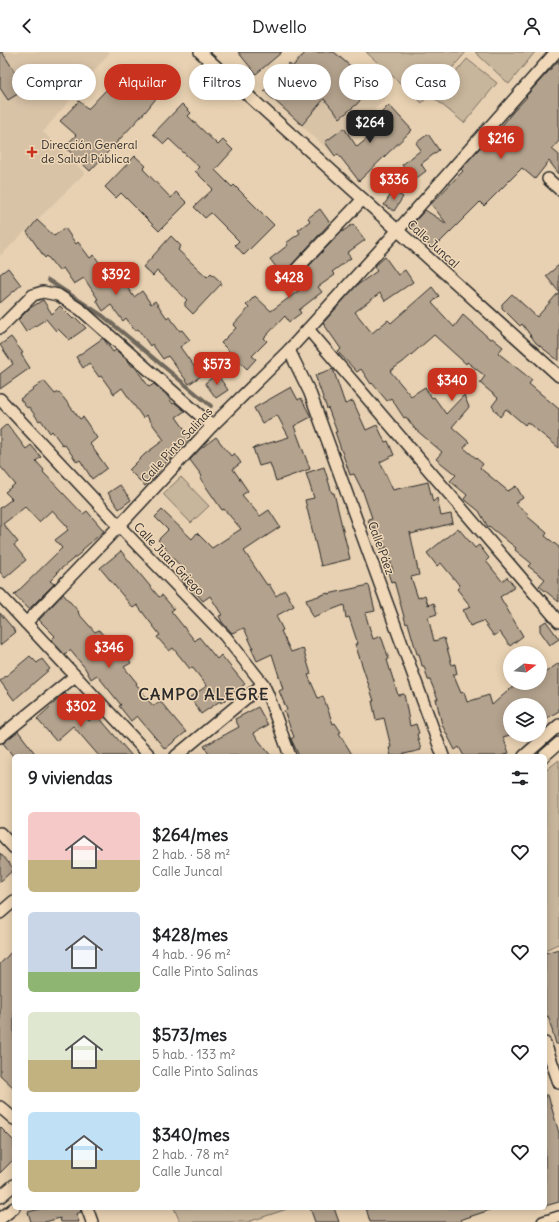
<!DOCTYPE html>
<html lang="es">
<head>
<meta charset="utf-8">
<style>
	:root { --surface:#fff; --page:#f2f2f2; --text:#202124; --muted:#757577; --accent:#c8321e }
	body { margin:0; font-family:Delius,sans-serif; background:var(--page); color:var(--text); height:100vh; display:flex; flex-direction:column; font-size:15px; white-space:nowrap }
	* { box-sizing:border-box; margin:0 }
	p { font-size:13px; color:var(--muted) }
	.icon { flex:none; width:22px; height:22px; fill:none; stroke:currentColor; stroke-width:2; stroke-linecap:round; stroke-linejoin:round }
	.map { position:relative; flex:1; overflow:hidden }
	.sheet { position:absolute; left:12px; top:702px; width:535px; height:456px; display:flex; flex-direction:column; background:var(--surface); border-radius:6px; box-shadow:0 2px 10px #0003 }
	.sheet>* { flex:none }
	.top-card { position:absolute; left:12px; top:12px; width:535px; height:36px; display:flex; gap:8px }
	.needle { width:26px; rotate:74deg }
	.tools { position:absolute; left:503px; top:594px; display:grid; gap:8px }
	.tools a { display:grid; place-items:center; width:44px; height:44px; border-radius:50%; background:var(--surface); box-shadow:0 2px 10px #0003; font-size:20px }
	.price { position:absolute; translate:-50% -34px; padding:0 9px; border-radius:8px; background:var(--accent); color:#fff; font-size:13px; line-height:26px; filter:drop-shadow(0 1px 2px #0008) }
	.price::after { content:''; position:absolute; left:50%; top:24px; width:12px; height:9px; margin-left:-6px; background:inherit; clip-path:polygon(0 0,100% 0,50% 100%) }
	.price.on { background:#222; color:#fff }
	ul { padding:0; list-style:none }
	li { display:flex; align-items:center; gap:12px; height:100px; padding:0 16px }
	li span { display:grid; place-items:center; flex:none; width:112px; height:80px; border-radius:6px; color:#555 }
	li>.icon { margin-inline-start:auto }
	span .icon { width:48px; height:48px; fill:#fffc; stroke-width:1 }
	li b { font-size:17px }
	h2 { display:flex; justify-content:space-between; align-items:center; height:48px; padding:0 16px; font-size:17px }
	.chip { padding:0 14px; border-radius:18px; background:var(--surface); box-shadow:0 2px 10px #0003; font-size:14px; line-height:36px }
	.chip.on { background:var(--accent); color:#fff }
	header { display:flex; justify-content:space-between; align-items:center; height:52px; padding:0 16px; background:var(--surface); font-size:18px; font-weight:600 }
	.map>svg:first-child { display:block }
	.built { fill:#d8c3a7 }
	.green { fill:#c8b69c; stroke:#7a7064 }
	.lines { fill:none; stroke-linecap:round; stroke-linejoin:round }
	.stream { stroke:#6f675c; stroke-width:4 }
	.building { fill:#b3a28d; stroke:#2b2b2b }
	.street-casing { stroke:#2b2b2b; stroke-width:14 }
	.street { stroke:#f0d8b8; stroke-width:11 }
	.poi-dot { fill:#c8321e; stroke:#f0d8b8; stroke-width:1.5 }
	.labels { text-anchor:middle; stroke-width:3; stroke-linejoin:round; paint-order:stroke }
	.poi-label { font-size:12px; fill:#2b2b2b; stroke:#f0d8b8; text-anchor:start }
	.street-label { font-size:12px; fill:#2b2b2b; stroke:#f0d8b8 }
	.district-label { font-size:16px; font-weight:bold; letter-spacing:1px; fill:#2b2b2b; stroke:#f0d8b8 }
</style>
</head>
<body>
<header><svg class="icon" aria-label="back" viewBox="0 0 24 24"><path d="M15 5l-7 7 7 7"/></svg>Dwello<svg class="icon" aria-label="person" viewBox="0 0 24 24"><circle cx="12" cy="8" r="4"/><path d="M4 21q1-7 8-7t8 7"/></svg></header>
<div class="map">
<svg width="559" height="1170" viewBox="0 0 559 1170">
	<rect width="100%" height="100%" fill="#e8d1b2"/>
	<filter id="ink" filterUnits="userSpaceOnUse"><feTurbulence type="fractalNoise" baseFrequency=".025" numOctaves="2"/><feDisplacementMap in="SourceGraphic" scale="8" xChannelSelector="R" yChannelSelector="G"/><feConvolveMatrix kernelMatrix="1 2 1 2 8 2 1 2 1" color-interpolation-filters="sRGB"/></filter>
	<g filter="url(#ink)">
		<g class="built">
			<path d="M0,0H110L43,80L85,121L1,203L0,202Z"/>
			<path d="M303,0H337L387,45L332,101L265,41Z"/>
		</g>
		<g class="green">
			<path d="M366,0H466L422,51Z"/>
			<path d="M475,0H535L509,32Z"/>
			<path d="M467,7L497,31L464,71L434,46Z"/>
			<path d="M181,425L209,454L191,471L163,442Z"/>
			<path d="M559,708V893L558,892L545,898V719Z"/>
			<path d="M174,1156H290L248,1170H180Z"/>
		</g>
		<g class="lines">
			<path class="stream" d="M48,228L103,264L211,354"/>
		</g>
		<g class="building">
			<path d="M0,0H2L26,37L8,48L0,36Z"/>
			<path d="M238,0H282L256,22Z"/>
			<path d="M306,0H334L373,34L357,52L340,66L324,47L302,73L264,39L289,11L292,15Z"/>
			<path d="M559,8V89L552,97L559,103V122L549,109L535,127L522,116L484,154L480,150L433,197L410,175L425,158L447,172L431,152L463,119L461,117L482,93L485,95L512,61L527,45L526,44Z"/>
			<path d="M141,14L149,20L153,15L170,29L146,59L90,119L65,95L76,83L60,69L79,49L88,57L106,38L112,43L120,34L122,36Z"/>
			<path d="M182,52L191,61L188,64L218,93L223,88L233,98L215,118L232,135L234,133L274,173L244,203L235,193L239,189L211,161L205,166L194,155L213,137L195,119L199,115L169,87L164,92L153,82Z"/>
			<path d="M389,53L412,78L359,129L338,102L335,104L325,90L344,76L357,95L368,86L369,88L384,73L377,65Z"/>
			<path d="M428,82L439,98L421,112L426,119L414,128L402,113L421,98L416,91Z"/>
			<path d="M135,104L146,114L143,117L171,146L176,140L187,151L159,179L121,141L116,146L105,135Z"/>
			<path d="M393,139L403,145L394,159L384,153Z"/>
			<path d="M320,157L330,171L282,223L270,207L288,193L286,191L300,181L298,178L310,169L308,166Z"/>
			<path d="M37,168L54,184L65,176L76,192L78,190L90,206L94,203L105,219L114,212L122,222L119,224L134,245L142,239L151,252L155,249L167,266L169,264L180,279L182,278L190,288L180,295L201,324L189,332L168,304L163,307L152,292L150,294L138,277L135,279L126,266L123,269L111,253L103,259L96,248L98,247L84,226L74,232L63,216L59,219L47,204L45,206L27,180Z"/>
			<path d="M353,172L365,188L347,201L351,206L332,220L335,223L318,235L322,240L299,258L301,261L289,270L285,264L264,286L267,289L252,304L256,307L247,317L221,291L236,276L233,273L249,256L246,253L255,244L271,259L301,237L295,229L339,182Z"/>
			<path d="M171,184L181,194L178,198L207,225L211,221L222,231L193,262L185,254V250L187,248L157,219L153,224L143,215Z"/>
			<path d="M385,205L398,223L405,218L413,230L385,249L380,241L355,260L372,281L388,268L391,271L432,235L439,244L432,251L454,275L463,263L490,287L492,286L503,295L498,301L532,328L529,332L559,357V396L527,370L525,373L506,357L500,365L492,354L498,346L480,331L485,324L467,310L466,312L434,283L403,310L390,319L411,344L425,335L432,346L434,345L446,362L464,343L469,355L452,375L469,390L464,396L483,412L480,416L508,439L516,434L523,446L515,451L528,462L527,464L547,481L545,484L559,495V550L539,534L545,527L528,514L531,511L515,498L516,496L489,474L488,475L479,459L464,447L467,443L450,429L456,423L436,407L442,400L415,377L406,365L404,366L391,346L387,349L372,331L371,332L361,317L357,320L338,300L341,297L323,271L356,234L377,219L374,215Z"/>
			<path d="M559,213V309L536,291L522,272L520,274L502,256V252L512,242L537,265L559,240L546,224Z"/>
			<path d="M8,216L21,233L0,251V222Z"/>
			<path d="M43,248L52,262L60,254L73,267L75,265L86,276L69,288L58,277L56,279L46,267L26,280L18,268L30,256Z"/>
			<path d="M11,285L23,301L21,302L30,316L0,337V322L13,312L0,293Z"/>
			<path d="M103,286L113,300L116,298L128,309L132,314H133L135,315L149,335L154,332L166,342L173,352L175,351L185,359L176,365L191,386L174,405L158,416L160,418L145,434L129,418L145,402L164,388L146,363L143,366L122,336L114,342L101,324L99,325L89,311L83,316L76,305Z"/>
			<path d="M333,317L345,352L353,349L366,378L377,373L385,390L388,389L394,403L380,410L393,438L428,430L433,450L437,446L441,464L451,462L453,471L411,482L410,480L419,523L411,525L418,546L425,543L428,553L434,551L437,562L428,565L434,589L444,586L452,613L455,612L457,622H453L461,641L464,640L467,650L489,643L492,653L517,631H540V624L559,611V659L547,666L540,653H510V683L503,685L509,701L501,704H464L459,695L455,698L442,673L436,647H438L430,628H428L424,614H422L419,602H417L408,571L406,572L394,529L391,530L388,521L393,520L387,495L380,497L375,475L370,476L368,467L372,466L363,440L354,422L350,423L335,380H337L328,356L327,357L315,323Z"/>
			<path d="M217,322L228,338L216,346L205,331Z"/>
			<path d="M44,329L55,342L59,340L80,367L83,365L97,386L90,392L107,416L92,427L80,408L77,410L65,393L63,394L52,379L50,381L41,368L39,369L29,355L27,356L20,347Z"/>
			<path d="M291,335L298,348L301,346L311,365L294,374L310,417L276,429L270,411L259,414L253,396L289,385L277,363L262,371L254,356Z"/>
			<path d="M7,372L26,397L31,393L41,405L36,409L44,418L43,420L83,462L87,459L104,479L82,498L83,499L57,520L58,521L50,529L54,532L29,557L14,543L62,496L55,488L68,478L67,477L68,475L52,458L39,470L25,455L3,472L18,490L14,493L26,508L5,526L0,520V456L12,447L5,440L15,432L0,414V378Z"/>
			<path d="M216,385L231,404L234,401L241,411L233,417L248,439L242,443L260,464L269,458L280,475L244,499L267,533L269,532L276,544L285,538L294,554L276,564L283,578L281,579L291,600L303,596L311,622L308,623L318,646L323,644L333,672L335,671L341,680L339,681L353,704H299L291,687L294,685L284,659L287,658L279,639L283,637L272,602L257,609L251,596H253L244,576L232,581L222,570L219,564L222,563L210,544L203,549L190,534L188,535L186,534L178,519L183,516L165,499L167,497L158,488L168,478L155,465L162,458L192,487L197,481L212,496L241,477L224,457L222,458L200,426L202,424L190,408L200,397Z"/>
			<path d="M324,415L332,441H334L350,507L321,514L305,448L314,446L306,421Z"/>
			<path d="M120,433L131,448L119,457L108,441Z"/>
			<path d="M458,476L475,496L479,493L489,506L486,509L502,529L507,525L515,535L500,545L523,584L510,594L500,580L494,584L483,569L470,574L463,558L471,555L457,537L460,534L441,511L437,514L427,501Z"/>
			<path d="M121,499L159,545L162,543L174,557L171,559L195,589L199,585L217,607L221,603L245,632L221,651L220,649L201,662L190,645L207,634L192,615L190,617L173,596L169,599L157,585L160,583L137,553L133,556L100,516Z"/>
			<path d="M369,533L375,559L365,561L373,587L381,584L389,607L387,608L398,643L404,642L410,674L416,672L419,681L417,682L421,698L396,704H391L389,696L391,695L384,666L376,668L372,649H374L355,592H358L349,565L346,566L344,553L313,565L306,548L328,541V542Z"/>
			<path d="M63,542L79,560L78,561L95,580L99,578L118,601L124,598L131,611L124,615L137,631L136,632L153,654L160,649L186,680L165,697L137,664L131,669L119,654L121,653L97,623L91,627L85,616L70,598L65,603L51,588L55,584L39,568Z"/>
			<path d="M0,561L16,580L0,593Z"/>
			<path d="M546,569L559,587L550,593L540,579V573Z"/>
			<path d="M30,604L37,611L42,607L50,617L14,648L0,629Z"/>
			<path d="M65,641L89,669L97,663L132,704H99L73,674L56,689L37,667Z"/>
			<path d="M258,655L268,673L253,681L271,704H210L204,694L239,675L235,667Z"/>
			<path d="M18,679L37,704H13L3,691Z"/>
			<path d="M0,801L14,817L0,830Z"/>
			<path d="M14,897V1036L0,1023V912Z"/>
			<path d="M559,897V992H556L548,964L545,965V901Z"/>
			<path d="M545,1043H548L559,1081V1150L545,1154Z"/>
			<path d="M0,1075L14,1089V1107L0,1121Z"/>
			<path d="M44,1156H80L81,1160L76,1162L79,1170H61L60,1166L45,1170H31L28,1160Z"/>
			<path d="M310,1156H334L339,1170H315Z"/>
			<path d="M366,1156H489L490,1158L460,1168L461,1170H370Z"/>
		</g>
		<g class="lines">
			<defs>
				<g id="street">
					<path d="M200,0L559,324"/>
					<path d="M548,127L559,137"/>
					<path d="M291,223L363,147"/>
					<path d="M0,276L33,243L43,240L58,243L81,258L212,374"/>
					<path d="M308,277L559,570"/>
					<path d="M289,298L310,341L443,704"/>
					<path d="M0,347L119,474L225,584L263,632L268,643L290,704"/>
					<path d="M0,543L150,704"/>
					<path d="M26,571L119,474L212,374L289,298L398,178L556,0"/>
					<path d="M0,685L75,624"/>
					<path d="M176,704L263,632"/>
					<path d="M524,704L559,673"/>
					<path d="M544,704L559,691"/>
					<path d="M0,781L14,796"/>
					<path d="M0,861L14,849"/>
					<path d="M545,991L559,1031"/>
					<path d="M0,1055L14,1067"/>
					<path d="M0,1145L14,1133"/>
					<path d="M87,1156L92,1170"/>
					<path d="M0,1167L14,1156"/>
					<path d="M543,1170L559,1165"/>
				</g>
			</defs>
			<use href="#street" class="street-casing"/>
			<use href="#street" class="street"/>
		</g>
	</g>
	<path class="poi-dot" d="M30 94h4v4h4v4h-4v4h-4v-4h-4v-4h4z"/>
	<g class="labels">
		<g class="poi-label">
			<text x="41" y="97">Dirección General<tspan x="41" dy="14">de Salud Pública</tspan></text>
		</g>
		<g class="street-label">
			<text transform="translate(433 192) rotate(42)" y="4">Calle Juncal</text>
			<text transform="translate(177 393) rotate(-47)" y="4">Calle Pinto Salinas</text>
			<text transform="translate(381 496) rotate(70)" y="4">Calle Páez</text>
			<text transform="translate(169 507) rotate(46)" y="4">Calle Juan Griego</text>
		</g>
		<g class="district-label">
			<text x="204" y="648">CAMPO ALEGRE</text>
		</g>
	</g>
</svg>
<div class="tools">
<a><svg class="needle" viewBox="-14 -14 28 28"><path d="M0-13l5 13h-10z" fill="#e53935"/><path d="M0 13l5-13h-10z" fill="#757577"/></svg></a>
<a><svg class="icon" aria-label="layers" viewBox="0 0 24 24"><path d="M12 4l9 5-9 5-9-5zM3 14l9 5 9-5"/></svg></a>
</div>
<b class="price on" style="left:370px;top:92px">$264</b>
<b class="price" style="left:501px;top:108px">$216</b>
<b class="price" style="left:394px;top:149px">$336</b>
<b class="price" style="left:116px;top:244px">$392</b>
<b class="price" style="left:289px;top:247px">$428</b>
<b class="price" style="left:217px;top:334px">$573</b>
<b class="price" style="left:452px;top:350px">$340</b>
<b class="price" style="left:109px;top:617px">$346</b>
<b class="price" style="left:81px;top:676px">$302</b>
<div class="top-card">
<a class="chip">Comprar</a>
<a class="chip on">Alquilar</a>
<a class="chip">Filtros</a>
<a class="chip">Nuevo</a>
<a class="chip">Piso</a>
<a class="chip">Casa</a>
</div>
<section class="sheet">
<h2>9 viviendas<svg class="icon" aria-label="filters" viewBox="0 0 24 24"><path d="M4 7h16M4 17h16"/><circle cx="9" cy="7" r="2"/><circle cx="15" cy="17" r="2"/></svg></h2>
<ul>
<li><span style="background:linear-gradient(#f6c9c9 60%,#c2b280 0)"><svg class="icon" aria-label="home" viewBox="0 0 24 24"><path d="M3 11l9-7 9 7M6 9v11h12V9"/></svg></span><div><b>$264/mes</b><p>2 hab. · 58 m²</p><p>Calle Juncal</p></div><svg class="icon" aria-label="heart" viewBox="0 0 24 24"><path d="M12 20l-8-8c-3-5 5-10 8-4 3-6 11-1 8 4z"/></svg></li>
<li><span style="background:linear-gradient(#c9d6e8 75%,#8fb573 0)"><svg class="icon" aria-label="home" viewBox="0 0 24 24"><path d="M3 11l9-7 9 7M6 9v11h12V9"/></svg></span><div><b>$428/mes</b><p>4 hab. · 96 m²</p><p>Calle Pinto Salinas</p></div><svg class="icon" aria-label="heart" viewBox="0 0 24 24"><path d="M12 20l-8-8c-3-5 5-10 8-4 3-6 11-1 8 4z"/></svg></li>
<li><span style="background:linear-gradient(#dfe7d0 60%,#c2b280 0)"><svg class="icon" aria-label="home" viewBox="0 0 24 24"><path d="M3 11l9-7 9 7M6 9v11h12V9"/></svg></span><div><b>$573/mes</b><p>5 hab. · 133 m²</p><p>Calle Pinto Salinas</p></div><svg class="icon" aria-label="heart" viewBox="0 0 24 24"><path d="M12 20l-8-8c-3-5 5-10 8-4 3-6 11-1 8 4z"/></svg></li>
<li><span style="background:linear-gradient(#bfe0f5 60%,#c2b280 0)"><svg class="icon" aria-label="home" viewBox="0 0 24 24"><path d="M3 11l9-7 9 7M6 9v11h12V9"/></svg></span><div><b>$340/mes</b><p>2 hab. · 78 m²</p><p>Calle Juncal</p></div><svg class="icon" aria-label="heart" viewBox="0 0 24 24"><path d="M12 20l-8-8c-3-5 5-10 8-4 3-6 11-1 8 4z"/></svg></li>
</ul>
</section>
</div>
</body>
</html>
